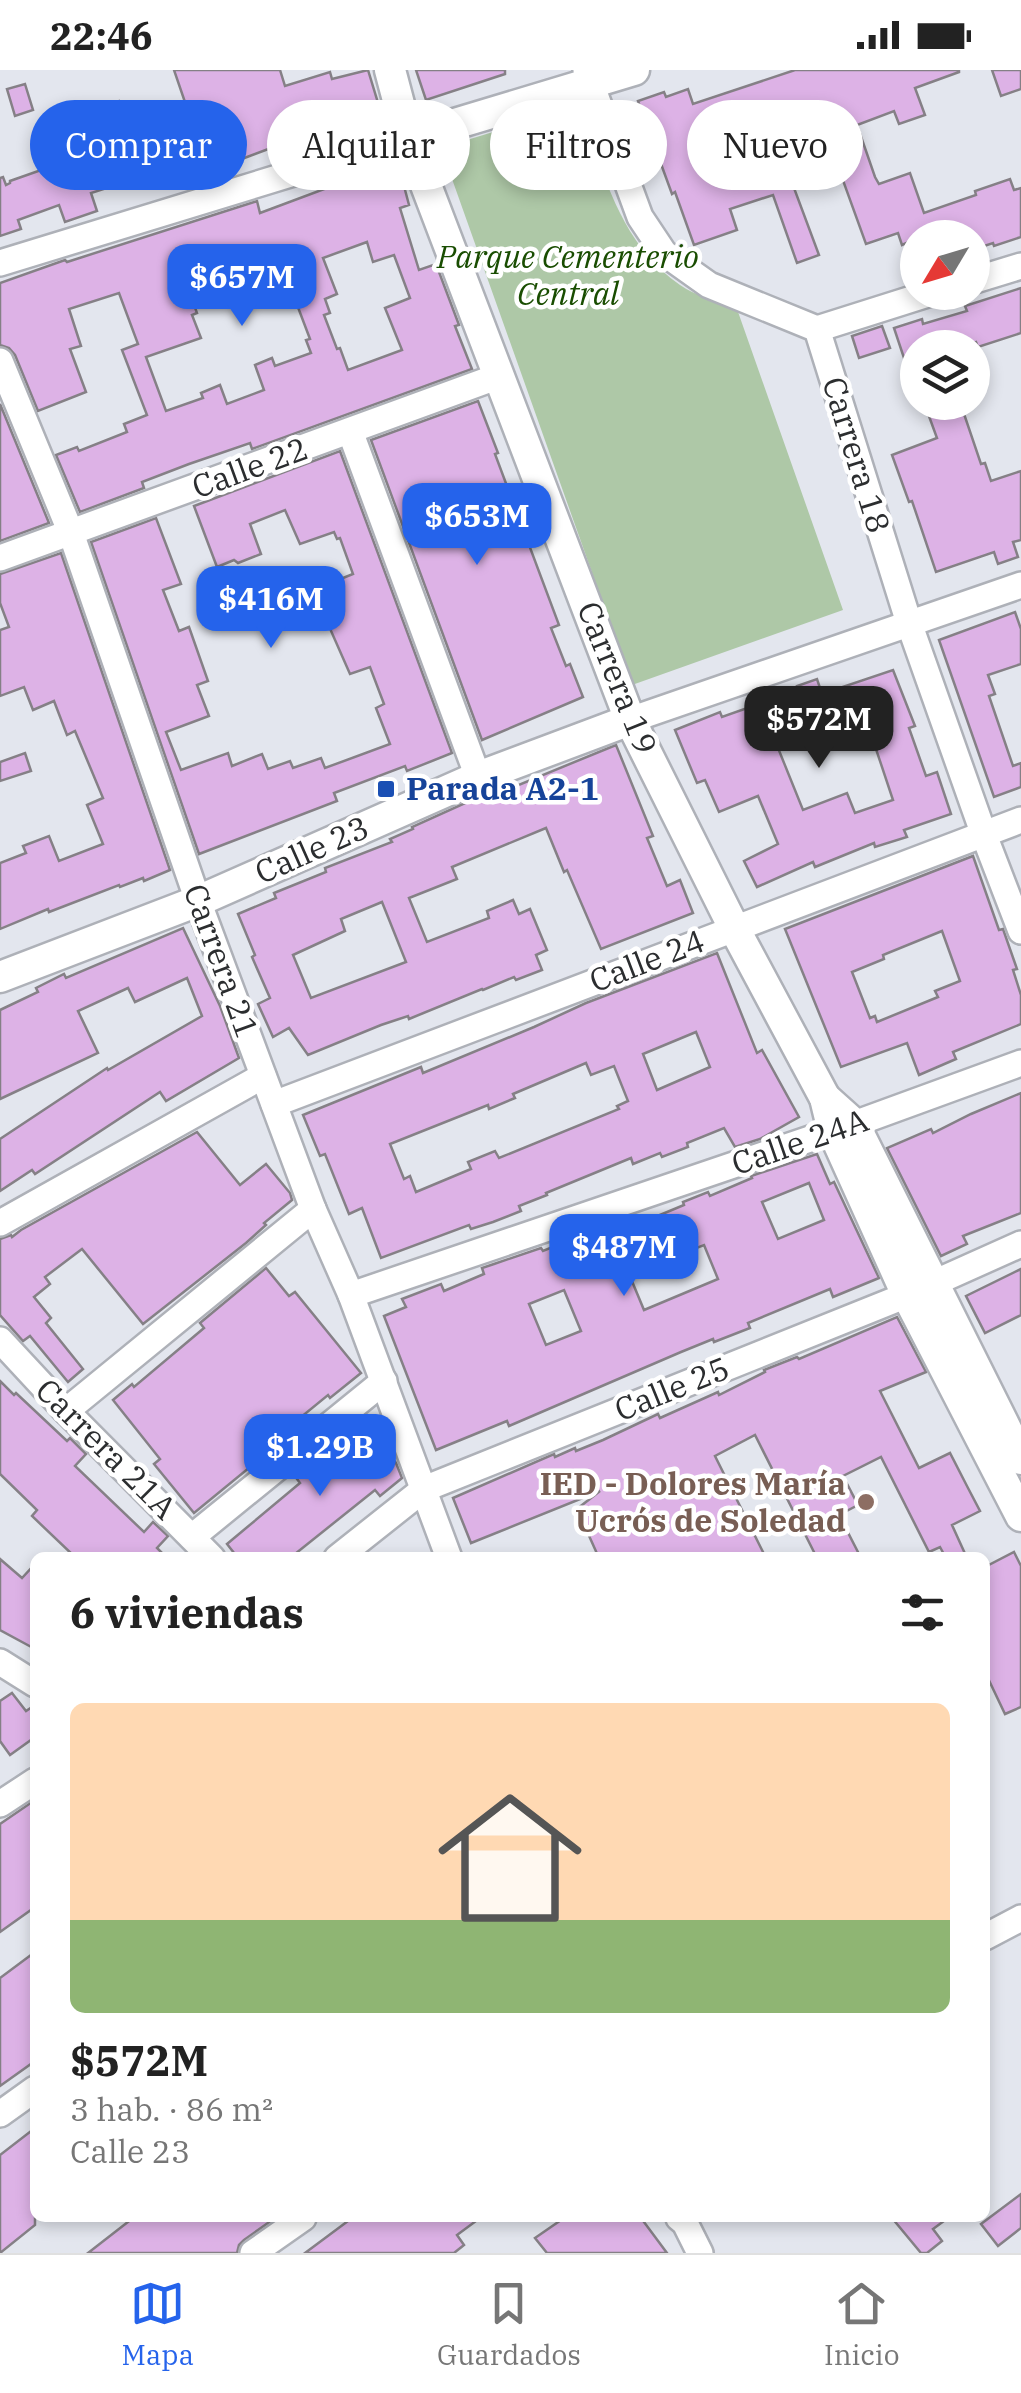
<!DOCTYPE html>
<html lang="es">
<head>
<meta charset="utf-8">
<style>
	:root { --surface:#fff; --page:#f6f6f6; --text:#222; --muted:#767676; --line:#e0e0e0; --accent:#2563eb }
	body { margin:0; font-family:"IBM Plex Serif",serif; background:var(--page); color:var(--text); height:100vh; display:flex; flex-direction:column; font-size:38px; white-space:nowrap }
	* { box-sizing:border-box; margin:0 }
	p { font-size:32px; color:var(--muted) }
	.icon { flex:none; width:55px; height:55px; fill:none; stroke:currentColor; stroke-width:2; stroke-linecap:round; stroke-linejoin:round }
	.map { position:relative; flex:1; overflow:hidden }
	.side { position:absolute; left:30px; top:1482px; width:960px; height:670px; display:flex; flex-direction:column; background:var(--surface); border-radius:15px; box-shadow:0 5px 15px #0003 }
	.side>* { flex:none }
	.top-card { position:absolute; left:30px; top:30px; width:962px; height:90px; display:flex; gap:20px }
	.needle { width:65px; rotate:232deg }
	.controls { position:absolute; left:900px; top:150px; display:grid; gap:20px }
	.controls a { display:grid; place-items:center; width:90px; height:90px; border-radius:50%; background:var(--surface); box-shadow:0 5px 15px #0003; font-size:50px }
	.price { position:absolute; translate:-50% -85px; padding:0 22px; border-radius:20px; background:var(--accent); color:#fff; font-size:32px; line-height:65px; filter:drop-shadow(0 2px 5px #0008) }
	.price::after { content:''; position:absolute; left:50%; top:60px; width:30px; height:22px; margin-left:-15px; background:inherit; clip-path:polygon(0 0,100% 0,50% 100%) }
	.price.active { background:#222; color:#fff }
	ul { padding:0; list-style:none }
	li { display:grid; align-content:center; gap:20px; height:530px; padding:0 40px }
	li span { display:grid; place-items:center; height:310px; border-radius:15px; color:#555 }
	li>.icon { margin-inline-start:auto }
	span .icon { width:180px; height:180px; fill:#fffc; stroke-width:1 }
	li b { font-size:42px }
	h2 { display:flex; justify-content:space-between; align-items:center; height:120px; padding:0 40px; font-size:42px }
	.pill { padding:0 35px; border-radius:45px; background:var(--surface); box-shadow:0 5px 15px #0003; font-size:35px; line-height:90px }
	.pill.active { background:var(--accent); color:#fff }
	.status { display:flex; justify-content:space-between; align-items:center; height:70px; padding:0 50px; background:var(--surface); direction:ltr }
	.status svg { height:28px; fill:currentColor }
	.tab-bar { display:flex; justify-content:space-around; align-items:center; height:140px; border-top:2px solid var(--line); background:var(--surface); font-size:28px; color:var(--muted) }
	.tab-bar a { display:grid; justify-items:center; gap:5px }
	.tab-bar .active { color:var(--accent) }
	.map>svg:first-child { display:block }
	.green { fill:#aec8a7 }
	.building { fill:#ddb2e6; stroke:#858086; stroke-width:2.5; fill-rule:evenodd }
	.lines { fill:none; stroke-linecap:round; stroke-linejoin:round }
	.minor-casing { stroke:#aeb1b8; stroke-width:30 }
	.tertiary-casing { stroke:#aeb1b8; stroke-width:35 }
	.minor { stroke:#fff; stroke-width:25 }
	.tertiary { stroke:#fff; stroke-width:30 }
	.transit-dot { fill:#1a4fb4; stroke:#fff; stroke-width:4 }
	.education-dot { fill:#8d6e63; stroke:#fff; stroke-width:4 }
	.labels { text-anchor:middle; stroke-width:9; stroke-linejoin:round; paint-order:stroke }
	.park-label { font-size:32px; font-style:italic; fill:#194d01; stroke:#fff }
	.street-label { font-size:32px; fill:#2b2d2f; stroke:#fff }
	.transit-label { font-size:32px; font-weight:bold; fill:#164399; stroke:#fff; text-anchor:start }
	.education-label { font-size:32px; font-weight:bold; fill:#785e54; stroke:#fff; text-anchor:end }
</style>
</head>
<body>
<div class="status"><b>22:46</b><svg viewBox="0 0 49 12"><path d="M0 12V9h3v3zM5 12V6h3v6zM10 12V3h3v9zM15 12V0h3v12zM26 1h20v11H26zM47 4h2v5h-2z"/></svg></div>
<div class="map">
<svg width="1021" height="2183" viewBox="0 0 1021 2183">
	<rect width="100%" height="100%" fill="#e3e6ee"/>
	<path class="green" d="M580,35C602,100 620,174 680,215C696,226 719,232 737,239L843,540L632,615L441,78Z"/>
	<g class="building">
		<path d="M174,0H280L285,16L330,2L332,9L368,0L385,56L355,65L354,59L297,77L295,69L231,93L230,90L154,116L144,86L176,76L166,45L187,38Z"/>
		<path d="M416,0H505V4L426,30Z"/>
		<path d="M795,0H959V2L915,18L925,45L899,54L894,41L857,55L875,107L879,114L910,103L924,143L976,125L975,121L1010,109L1014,120L1021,118V167L994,176L993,173L972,180V168H938L936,163L918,168L902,175L898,163L866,174L840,102L794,118L819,185L797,193L773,125L730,139L737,160L694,175L675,122L672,124L638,31L664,22L666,27L688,19L693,34Z"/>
		<path d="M992,0H1021V19L1001,26Z"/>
		<path d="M25,14L33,40L15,46L7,19Z"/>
		<path d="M119,31L142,98L108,110L110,117L91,123L97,141L65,152L59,135L18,150L21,159L0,166V108L3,107L6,115L10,113V111L47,98L43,86L48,84L39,58Z"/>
		<path d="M400,101L409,135L400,138L419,200L436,194L459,255L455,256L472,299L252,379L250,373L189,394L142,412L144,418L80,442L56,385L77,377L79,381L127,362L124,354L147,345L122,280L138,274L119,223L69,239L81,276L70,279L86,322L38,341L15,285L9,278L0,275V213L65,190L67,192L257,131L260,143L327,118L326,115L353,104L356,112ZM367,172L373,192L394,185L410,228L385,238L402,280L348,300L340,278L337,279L324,245L330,243L325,229L337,224L323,188ZM279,187L310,269L306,270L311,283L275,296L272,288L255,295L264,320L227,334L220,315L201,323L203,328L166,341L146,287L201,268L192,245L197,243L186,213L250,189L252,196Z"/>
		<path d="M1021,218V263L978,277L976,272L958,278H918V318H914L894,258L922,249L923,254L967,241L965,236Z"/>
		<path d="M882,256L890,278L859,288L852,266Z"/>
		<path d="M478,331L498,383L495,384L559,555L551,558L566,596L570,594L583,627L482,670L371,370Z"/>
		<path d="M943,332H960L981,394L985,393L991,411L1021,401V470L1013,472L1018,487L998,494L994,482L936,502L912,431L909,432L892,385L937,368L926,338Z"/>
		<path d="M0,334L49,453L0,471Z"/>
		<path d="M340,381L452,683L407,701L405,696L334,723L337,731L199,784L91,472L156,448L181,514L163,520L179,561L189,557L208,611L197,615L209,646L166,662L181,700L228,683L232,696L262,684L268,699L290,691L293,698L321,688L325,698L390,674L376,638L384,634L370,597L350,604L313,520L353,504L340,468L337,469L334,462L300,474L285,440L250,454L261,484L238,493L234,490L217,497L194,436Z"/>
		<path d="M61,483L170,800L144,811L143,808L120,817L119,815L49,842L48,839L0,859V793L26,783L23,776L49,766L59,791L103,774L87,735L103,728L75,661L67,665L54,631L33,640L24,617L0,626V560L9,557L0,533V504Z"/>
		<path d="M1015,542L1021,559V594L988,605L995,624L989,626L1013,696L1021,693V717L994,727L939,570Z"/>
		<path d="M893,600L915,656L909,658L926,706L937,702L951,744L904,760L907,767L875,777L874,773L815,797L813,792L757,817L744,791L778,774L758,726L719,742L705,710L697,713L675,660L720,642L722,647L798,620L797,616L817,609L822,624ZM860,662L864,673L873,670L893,730L855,743L847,723L803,740L778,678L814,665L818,676Z"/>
		<path d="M616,675L653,766L647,768L667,816L680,810L693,843L601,879L567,800L564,802L546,758L452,797L457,809L409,828L427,872L489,848L487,841L513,830L519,844L530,839L547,880L536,885L542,900L516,910L514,907L483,920L482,919L409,949L408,946L381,955L308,985L289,958L273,967L258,934L270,928L252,887L255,885L238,844L276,828L274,823L326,802L325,798L392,772L390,769L413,759L412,757L485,724L503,718L504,721ZM382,832L406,892L311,928L293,885L345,861L341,849Z"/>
		<path d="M25,683L31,701L0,711V692Z"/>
		<path d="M973,786L999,860L1003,859L1017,899L1013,900L1021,925V954L953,982L956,989L919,1005L907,973L841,997L785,859ZM942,861L960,911L935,921L938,927L877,952L875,946L870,948L852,902L884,889L883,885Z"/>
		<path d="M183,858L220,936L239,988L166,1031L160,1022L35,1104L32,1100L0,1121V1069L107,998L108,1000L202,946L187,908L135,932L128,918L78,941L98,983L0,1029V940L38,922L36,918L64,904L66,908Z"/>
		<path d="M717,883L757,983L762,980L799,1047L760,1069L735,1077L724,1058L687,1073L688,1077L662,1087L660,1083L633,1094L631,1088L546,1123L547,1125L519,1136L521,1141L493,1152L471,1159L469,1155L381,1188L362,1138L349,1144L325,1084L320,1086L303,1045L421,997L423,1003L534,957L586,933ZM696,962L710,997L657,1020L643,984ZM586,993L591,1005L614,996L628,1031L617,1036L619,1039L499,1088L495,1081L468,1092L471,1099L416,1122L410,1106L404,1109L390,1074L488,1035L489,1039L515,1028L513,1024Z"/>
		<path d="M1021,1023V1143L963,1166L967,1174L941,1186L887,1078L931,1059L933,1063L971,1044Z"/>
		<path d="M197,1062L240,1115L266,1094L290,1123L292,1130L264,1153L266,1155L246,1173L143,1254L82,1179L45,1207L50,1214L34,1227L51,1248L46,1253L83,1299L68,1312L30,1266L23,1271L0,1245V1169L11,1165L12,1167L21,1160Z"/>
		<path d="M817,1084L830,1114L834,1112L879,1208L833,1227L830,1219L748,1253L750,1258L714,1272L713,1269L681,1282L509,1356L507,1351L436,1380L384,1246L406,1237L402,1229L441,1214L444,1221L484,1204L482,1198L494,1194L541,1178L543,1181L572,1169L573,1171L609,1156L613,1164L641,1147L643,1152L684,1135L683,1132L708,1122L710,1126L752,1108L751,1106ZM809,1113L824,1150L778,1169L762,1132ZM704,1175L718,1209L644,1240L629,1204L670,1180L673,1187ZM564,1220L581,1261L546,1275L529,1234Z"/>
		<path d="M266,1198L289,1226L295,1222L361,1303L330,1328L328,1325L262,1379L266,1384L194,1443L154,1394L160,1389L113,1330L132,1314L134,1317L204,1258L200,1253Z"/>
		<path d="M1021,1199V1245L985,1263L966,1226Z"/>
		<path d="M897,1247L926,1302L880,1321L919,1398L950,1383L968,1418L980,1441L952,1455L967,1488H946L940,1477L929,1482L881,1387L843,1406L858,1435L839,1445L861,1488H817L755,1365L715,1386L766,1488H599L577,1439L600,1421L471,1473L453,1428L554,1384L555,1387L575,1378L576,1381L603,1370L658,1344L660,1348L718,1322L719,1325L765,1302L764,1300L797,1287L799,1289Z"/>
		<path d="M0,1311L14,1325L16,1323L67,1371L70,1368L86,1384L75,1396L144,1462L153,1452L168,1466L157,1478L167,1488H76L32,1446L37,1440L0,1404Z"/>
		<path d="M359,1353L375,1372L377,1369L396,1393L402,1408L380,1426L375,1420L290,1488H238L227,1474L300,1413L297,1409L312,1397L315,1401L345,1376L339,1369Z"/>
		<path d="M1014,1482L1021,1496V1637L1005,1644L985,1602V1497Z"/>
		<path d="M0,1489L22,1508L35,1494V1579L0,1560Z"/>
		<path d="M12,1623L26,1641L35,1635V1667L10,1685L0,1671V1631Z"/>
		<path d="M35,1730V1837L0,1862V1754Z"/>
		<path d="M35,1882V1991L0,2016V1908Z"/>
		<path d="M35,2058V2155L0,2183V2085Z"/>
		<path d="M1021,2124V2158L998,2176L981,2154Z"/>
		<path d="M133,2148H275L244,2170L239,2175L237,2183H88Z"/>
		<path d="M352,2148H480L457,2165L464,2175L454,2183H305Z"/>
		<path d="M564,2148H641L667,2183H547L535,2168Z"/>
		<path d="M892,2148H948L933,2159L942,2171L927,2183H921Z"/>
	</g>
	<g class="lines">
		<defs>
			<g id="minor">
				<path d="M586,0L640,147L664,183L709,215L817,259L909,553L984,765L1021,861"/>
				<path d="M0,193L408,68"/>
				<path d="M972,211L1021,196"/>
				<path d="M817,259L934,222"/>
				<path d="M0,291L71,463L198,831L313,1139L351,1225L449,1488"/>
				<path d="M350,361L478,707"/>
				<path d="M0,488L499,306"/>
				<path d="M630,650L1021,515"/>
				<path d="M274,1034L1021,750"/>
				<path d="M0,1153L263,1006"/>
				<path d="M351,1225L854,1054L1021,993"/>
				<path d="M0,1270L66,1341L212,1488"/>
				<path d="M66,1341L313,1139"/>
				<path d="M192,1467L384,1311"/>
				<path d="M337,1488L424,1419L907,1225L1021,1174"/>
				<path d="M0,1592L35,1614"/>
				<path d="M0,1734L35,1711"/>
				<path d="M985,1867L1021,1848"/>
				<path d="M0,2044L35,2019"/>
				<path d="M679,2148L685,2153L700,2183"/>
				<path d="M253,2183L303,2148"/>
			</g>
			<g id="tertiary">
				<path d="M390,0L408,68L630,650L734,858L825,1028L833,1061L907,1225L1021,1446"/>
				<path d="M408,68L634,0"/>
				<path d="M0,907L198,831L478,707L630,650"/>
				<path d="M825,1028L854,1054L1021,1389"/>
			</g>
		</defs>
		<use href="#minor" class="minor-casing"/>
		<use href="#tertiary" class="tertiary-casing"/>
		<use href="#minor" class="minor"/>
		<use href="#tertiary" class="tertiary"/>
	</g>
	<rect class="transit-dot" x="376" y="709" width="20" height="20" rx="5"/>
	<circle class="education-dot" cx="866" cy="1432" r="10"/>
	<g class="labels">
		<g class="park-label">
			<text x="568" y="198">Parque Cementerio<tspan x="568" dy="37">Central</tspan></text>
		</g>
		<g class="street-label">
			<text transform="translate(856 385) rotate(73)" y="11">Carrera 18</text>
			<text transform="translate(250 398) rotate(-20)" y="11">Calle 22</text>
			<text transform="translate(617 608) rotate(68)" y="11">Carrera 19</text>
			<text transform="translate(312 780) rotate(-24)" y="11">Calle 23</text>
			<text transform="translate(221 891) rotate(70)" y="11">Carrera 21</text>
			<text transform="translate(647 891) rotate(-21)" y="11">Calle 24</text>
			<text transform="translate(800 1072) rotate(-19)" y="11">Calle 24A</text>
			<text transform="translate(672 1319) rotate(-22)" y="11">Calle 25</text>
			<text transform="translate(106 1379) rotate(45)" y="11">Carrera 21A</text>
		</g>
		<g class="transit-label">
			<text x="406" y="730">Parada A2-1</text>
		</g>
		<g class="education-label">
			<text x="846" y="1425">IED - Dolores María<tspan x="846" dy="37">Ucrós de Soledad</tspan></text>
		</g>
	</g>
</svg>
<div class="controls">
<a><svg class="needle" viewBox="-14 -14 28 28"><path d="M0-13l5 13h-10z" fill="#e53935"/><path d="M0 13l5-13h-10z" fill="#767676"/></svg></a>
<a><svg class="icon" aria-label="layers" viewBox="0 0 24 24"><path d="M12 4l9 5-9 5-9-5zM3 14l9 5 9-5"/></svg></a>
</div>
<b class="price" style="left:242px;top:259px">$657M</b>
<b class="price" style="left:477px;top:498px">$653M</b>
<b class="price" style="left:271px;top:581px">$416M</b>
<b class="price active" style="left:819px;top:701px">$572M</b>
<b class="price" style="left:624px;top:1229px">$487M</b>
<b class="price" style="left:320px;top:1429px">$1.29B</b>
<div class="top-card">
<a class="pill active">Comprar</a>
<a class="pill">Alquilar</a>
<a class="pill">Filtros</a>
<a class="pill">Nuevo</a>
</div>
<section class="side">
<h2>6 viviendas<svg class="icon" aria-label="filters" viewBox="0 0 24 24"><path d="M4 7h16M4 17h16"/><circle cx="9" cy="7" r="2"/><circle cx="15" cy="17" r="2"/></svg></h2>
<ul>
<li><span style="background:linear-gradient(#ffd9b3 70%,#8fb573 0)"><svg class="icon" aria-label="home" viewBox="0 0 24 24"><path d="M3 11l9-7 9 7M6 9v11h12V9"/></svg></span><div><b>$572M</b><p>3 hab. · 86 m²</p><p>Calle 23</p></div></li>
</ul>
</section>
</div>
<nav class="tab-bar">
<a class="active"><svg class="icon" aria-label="map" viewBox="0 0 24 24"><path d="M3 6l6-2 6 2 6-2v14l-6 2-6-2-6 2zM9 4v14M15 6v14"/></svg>Mapa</a>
<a><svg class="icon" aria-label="saved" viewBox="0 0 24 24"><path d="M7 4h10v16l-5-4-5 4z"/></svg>Guardados</a>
<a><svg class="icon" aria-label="home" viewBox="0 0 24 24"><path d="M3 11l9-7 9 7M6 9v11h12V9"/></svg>Inicio</a>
</nav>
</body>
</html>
